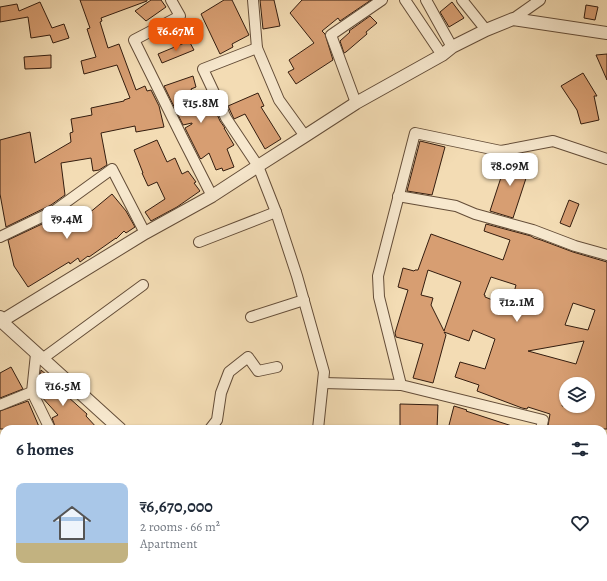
<!DOCTYPE html>
<html lang="en">
<head>
<meta charset="utf-8">
<style>
	:root { --surface:#fff; --page:#f2f2f3; --text:#1f2937; --muted:#747a83; --accent:#ea580c }
	body { margin:0; font-family:Alegreya,serif; background:var(--page); color:var(--text); height:100vh; display:flex; flex-direction:column; font-size:15px; white-space:nowrap }
	* { box-sizing:border-box; margin:0 }
	p { font-size:13px; color:var(--muted) }
	.icon { flex:none; width:22px; height:22px; fill:none; stroke:currentColor; stroke-width:2; stroke-linecap:round; stroke-linejoin:round }
	.map { position:relative; flex:1; overflow:hidden }
	.panel { position:absolute; left:0px; top:425px; width:607px; height:156px; display:flex; flex-direction:column; background:var(--surface); border-radius:12px 12px 0 0; box-shadow:0 1px 3px #0004 }
	.panel>* { flex:none }
	.fabs { position:absolute; left:559px; top:377px; display:grid; gap:8px }
	.fabs a { display:grid; place-items:center; width:36px; height:36px; border-radius:50%; background:var(--surface); box-shadow:0 1px 3px #0004; font-size:20px }
	.price { position:absolute; translate:-50% -34px; padding:0 9px; border-radius:8px; background:#fff; color:#222; font-size:13px; line-height:26px; filter:drop-shadow(0 1px 2px #0008) }
	.price::after { content:''; position:absolute; left:50%; top:24px; width:12px; height:9px; margin-left:-6px; background:inherit; clip-path:polygon(0 0,100% 0,50% 100%) }
	.price.current { background:var(--accent); color:#fff }
	ul { padding:0; list-style:none }
	li { display:flex; align-items:center; gap:12px; height:100px; padding:0 16px }
	li span { display:grid; place-items:center; flex:none; width:112px; height:80px; border-radius:8px; color:#555 }
	li>.icon { margin-inline-start:auto }
	span .icon { width:48px; height:48px; fill:#fffc; stroke-width:1 }
	li b { font-size:17px }
	h2 { display:flex; justify-content:space-between; align-items:center; height:48px; padding:0 16px; font-size:17px }
	.map>svg:first-child { display:block }
	.building { fill:#d79e72; stroke:#341d0f; fill-rule:evenodd }
	.lines { fill:none; stroke-linecap:round; stroke-linejoin:round }
	.minor-casing { stroke:#644d38; stroke-width:12 }
	.tertiary-casing { stroke:#644d38; stroke-width:14 }
	.minor { stroke:#f7e8ce; stroke-width:10 }
	.tertiary { stroke:#f7e8ce; stroke-width:12 }
</style>
</head>
<body>
<div class="map">
<svg width="607" height="581" viewBox="0 0 607 581">
	<rect width="100%" height="100%" fill="#f3dcb4"/>
	<filter id="stains"><feTurbulence type="fractalNoise" baseFrequency=".005" numOctaves="4"/><feColorMatrix values="0 0 0 0 .2 0 0 0 0 .09 0 0 0 0 .02 0 0 0 .5 -.17"/></filter>
	<radialGradient id="worn" r=".72"><stop offset=".6" stop-color="#630" stop-opacity="0"/><stop offset="1" stop-color="#630" stop-opacity=".3"/></radialGradient>
	<g class="building">
		<path d="M80,0H147V1L101,18L102,21L100,22L108,48L119,44L136,90L145,86L147,91L151,90L159,106L164,127L136,132L135,126L101,133L107,165L99,170L93,171L91,158L61,163L65,195L51,205L6,227L0,194V140L30,132L35,163L71,142L70,133L73,132L71,119L92,115L91,108L124,101V100L130,98L117,65L84,74L81,61L96,57L87,29L90,28Z"/>
		<path d="M151,0H161L166,7L146,21L135,11Z"/>
		<path d="M224,0H232L249,35L232,44L233,47L220,54L201,14Z"/>
		<path d="M260,0H274L280,26L263,29Z"/>
		<path d="M302,0H371L340,21L338,18L322,31L325,34L333,60L296,84L288,72L294,69L289,60L314,43L290,13Z"/>
		<path d="M40,2L52,28L64,24L69,38L53,43L50,35L31,38L28,17L0,22V7L17,4L19,11Z"/>
		<path d="M452,2L464,18L449,27L440,12Z"/>
		<path d="M586,5L598,7L595,20L584,18Z"/>
		<path d="M370,16L377,23L366,32L367,34L346,52L344,53L340,41L350,32L349,31Z"/>
		<path d="M189,41L194,50L162,63L158,54Z"/>
		<path d="M607,54V80L596,55Z"/>
		<path d="M51,55V68L25,69L24,57Z"/>
		<path d="M583,73L597,96H594L599,120L581,124L577,110L561,86Z"/>
		<path d="M193,76L196,87L191,89L199,108L212,103L220,121L225,128H224L234,145L227,149L234,167L223,171L222,168L216,170L209,153L201,159L200,158L185,128L192,124V123L183,125L164,86Z"/>
		<path d="M258,93L264,106L261,107L281,139L265,149L245,114L234,119L228,106Z"/>
		<path d="M157,140L167,162L175,158L182,174L188,171L196,182L194,183L200,191L177,207L151,221L145,212L165,199L157,182L148,186L142,173H143L134,150Z"/>
		<path d="M420,141L445,147L432,195L407,191Z"/>
		<path d="M508,156L531,163L513,218L490,211Z"/>
		<path d="M112,194L126,211L135,227L126,233L124,231L116,239V238L89,257L88,256L80,262L78,258L70,264L69,262L28,287L14,266L8,240L57,217L67,210V211L73,207L82,219Z"/>
		<path d="M569,200L579,204L570,227L560,223Z"/>
		<path d="M486,224L531,236L534,238L541,240L573,252L607,262V429H561L548,426L550,414L528,407L527,409L522,408L477,391L479,385L455,377L460,362L485,369L495,339L473,330L469,341L444,332L446,335L433,383L413,378L423,344L396,337L395,333L408,290L398,287L403,268L414,271L415,270H418L431,234L503,260L510,240L484,231ZM428,270L461,282L444,331L431,305L433,298L421,295ZM491,277L516,285L510,307L485,297V295H484ZM573,303L595,310L588,330L565,325ZM584,341L576,364L528,351ZM566,384H588V406H562L566,393Z"/>
		<path d="M11,367L23,389L0,398V373Z"/>
		<path d="M41,370L59,385L57,387L87,414L86,416L98,429H56L52,418L58,415L40,395L39,391Z"/>
		<path d="M28,401L40,429H0V411Z"/>
		<path d="M400,404L438,405L437,429H400Z"/>
		<path d="M454,406L467,410L466,411L515,427V429H448Z"/>
	</g>
	<g class="lines">
		<defs>
			<g id="minor">
				<path d="M171,0L180,16L134,40L182,137L212,196"/>
				<path d="M253,0L257,48L279,100L305,136"/>
				<path d="M405,0L442,55"/>
				<path d="M426,0L452,47"/>
				<path d="M462,0L486,30"/>
				<path d="M513,19L540,0"/>
				<path d="M257,48L203,69L226,118L258,166L276,212L297,276L324,372L318,429"/>
				<path d="M356,103L331,35L382,0"/>
				<path d="M398,196L456,206L475,214L533,230L575,246L607,255"/>
				<path d="M0,237L54,211L112,169L145,233"/>
				<path d="M199,242L276,212"/>
				<path d="M251,317L304,300"/>
				<path d="M36,354L32,392L50,429"/>
				<path d="M42,359L143,285"/>
				<path d="M323,383L401,385"/>
				<path d="M0,405L32,392"/>
				<path d="M210,429L217,420L221,393L229,372L248,357L258,371L277,367"/>
				<path d="M541,429L543,420L401,385L379,297L378,276L415,133L501,151L553,141L607,159"/>
				<path d="M603,494L607,495"/>
				<path d="M185,577L186,581"/>
				<path d="M385,577V581"/>
			</g>
			<g id="tertiary">
				<path d="M0,317L1,321L120,429"/>
				<path d="M0,322L145,233L212,196L258,166L305,136L356,103L442,55L452,47L486,30L513,19L607,33"/>
				<path d="M475,577L495,581"/>
				<path d="M158,581L168,577"/>
			</g>
		</defs>
		<use href="#minor" class="minor-casing"/>
		<use href="#tertiary" class="tertiary-casing"/>
		<use href="#minor" class="minor"/>
		<use href="#tertiary" class="tertiary"/>
	</g>
	<rect width="100%" height="100%" filter="url(#stains)"/>
	<rect width="100%" height="100%" fill="url(#worn)"/>
</svg>
<div class="fabs">
<a><svg class="icon" aria-label="layers" viewBox="0 0 24 24"><path d="M12 4l9 5-9 5-9-5zM3 14l9 5 9-5"/></svg></a>
</div>
<b class="price current" style="left:176px;top:52px">₹6.67M</b>
<b class="price" style="left:201px;top:124px">₹15.8M</b>
<b class="price" style="left:510px;top:187px">₹8.09M</b>
<b class="price" style="left:67px;top:240px">₹9.4M</b>
<b class="price" style="left:517px;top:323px">₹12.1M</b>
<b class="price" style="left:63px;top:407px">₹16.5M</b>
<section class="panel">
<h2>6 homes<svg class="icon" aria-label="filters" viewBox="0 0 24 24"><path d="M4 7h16M4 17h16"/><circle cx="9" cy="7" r="2"/><circle cx="15" cy="17" r="2"/></svg></h2>
<ul>
<li><span style="background:linear-gradient(#a9c7e8 75%,#c2b280 0)"><svg class="icon" aria-label="home" viewBox="0 0 24 24"><path d="M3 11l9-7 9 7M6 9v11h12V9"/></svg></span><div><b>₹6,670,000</b><p>2 rooms · 66 m²</p><p>Apartment</p></div><svg class="icon" aria-label="heart" viewBox="0 0 24 24"><path d="M12 20l-8-8c-3-5 5-10 8-4 3-6 11-1 8 4z"/></svg></li>
</ul>
</section>
</div>
</body>
</html>
